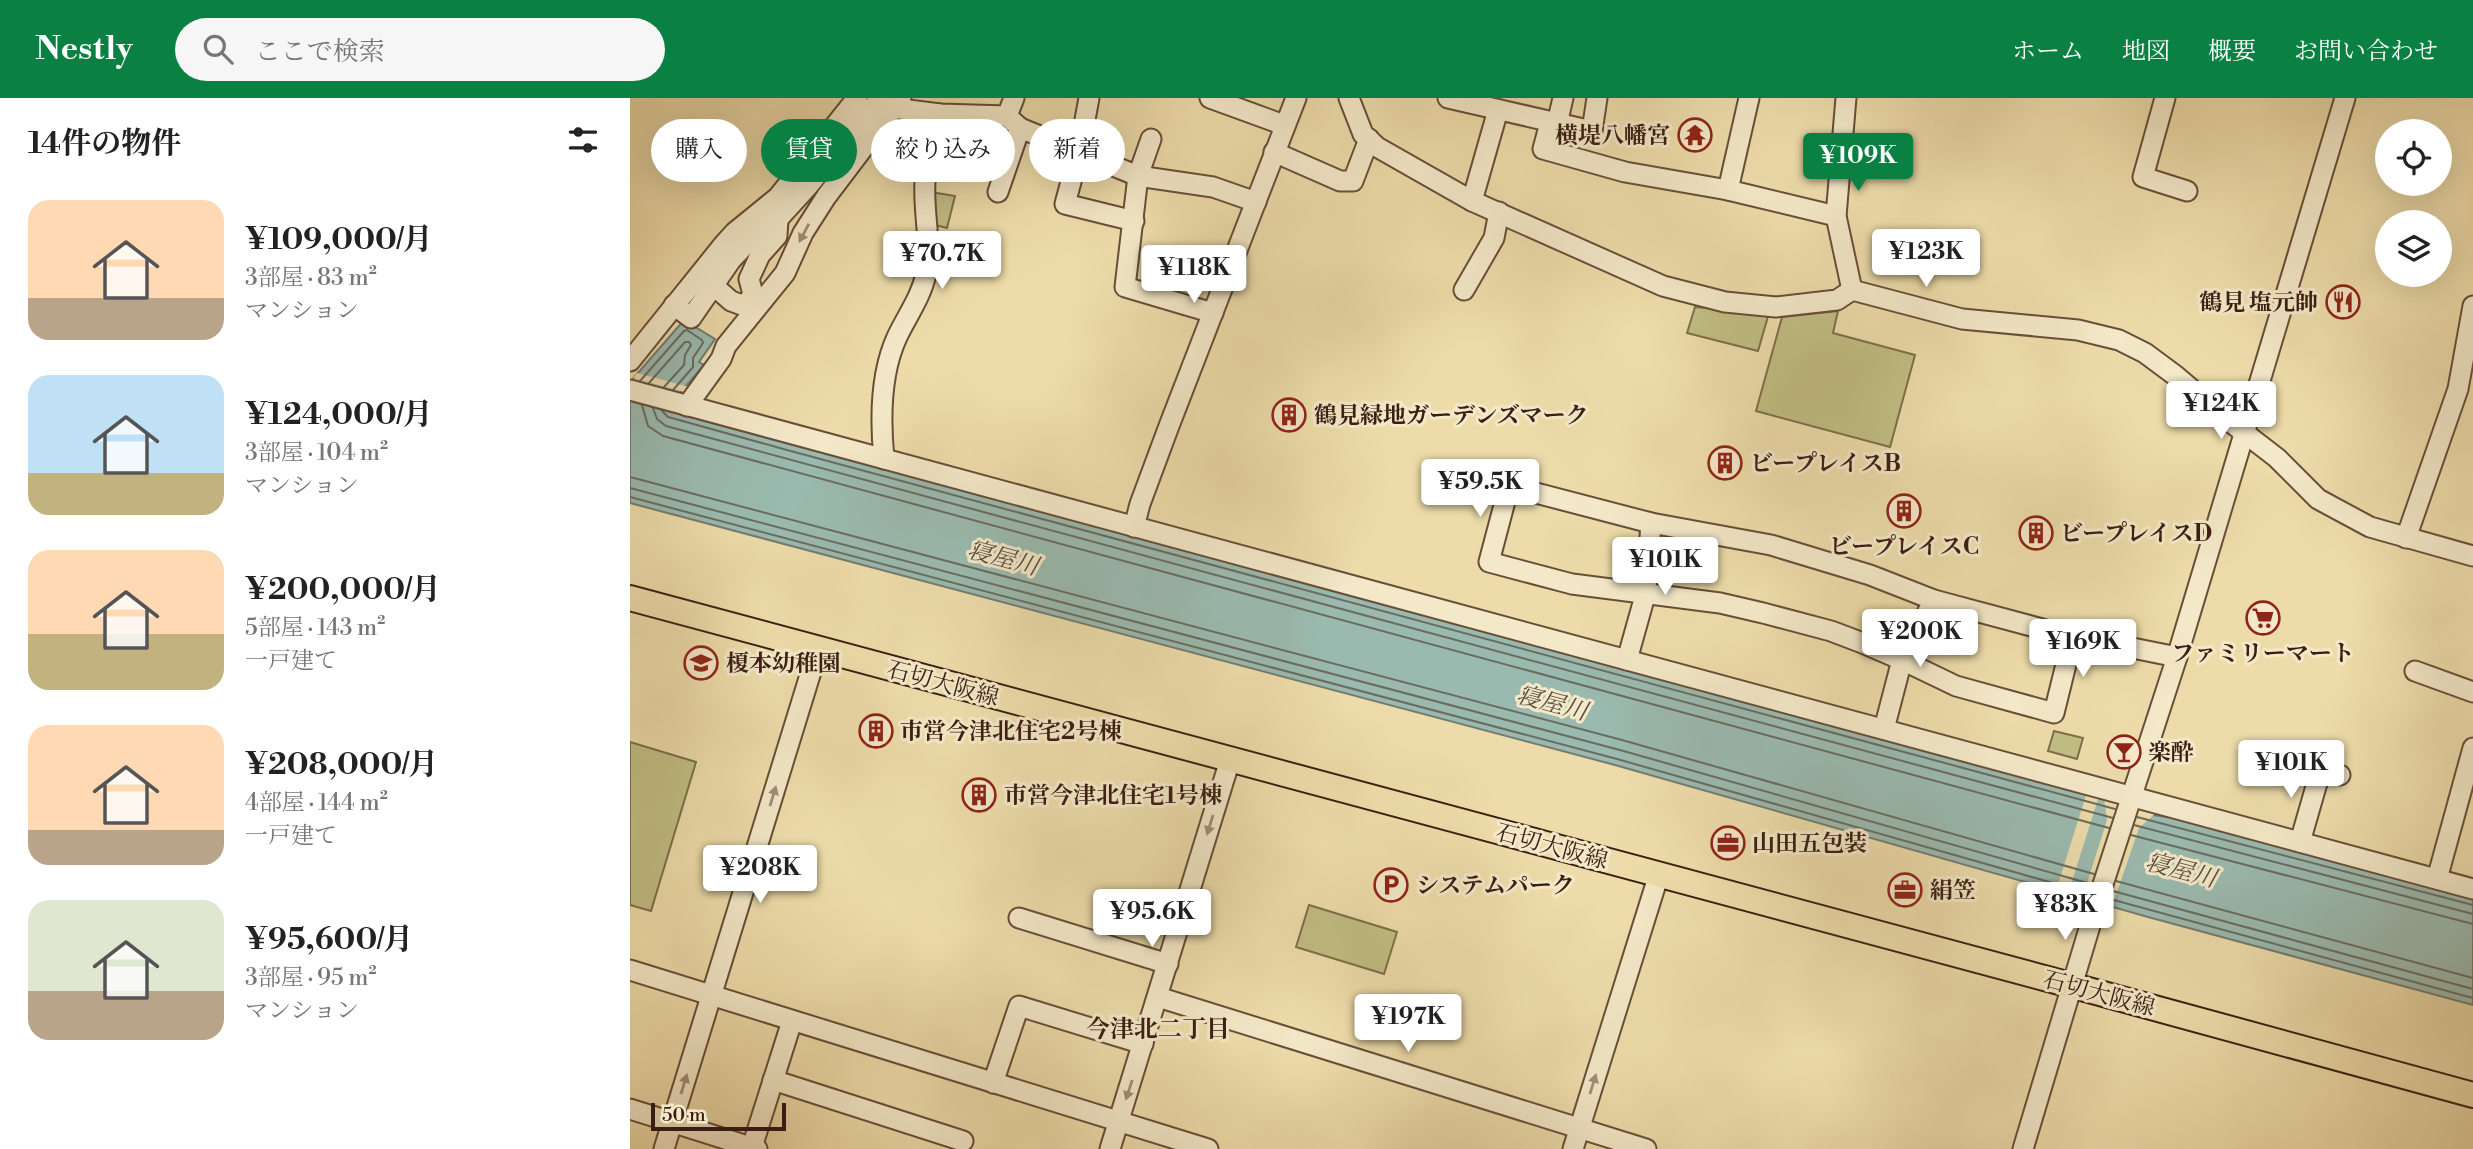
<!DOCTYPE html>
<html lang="ja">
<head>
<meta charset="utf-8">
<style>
	:root { --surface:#fff; --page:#f6f6f6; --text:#222; --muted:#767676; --accent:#0b8043 }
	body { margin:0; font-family:"Libre Bodoni","Noto Serif JP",serif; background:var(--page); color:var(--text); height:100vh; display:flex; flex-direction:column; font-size:26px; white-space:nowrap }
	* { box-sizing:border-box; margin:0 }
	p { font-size:23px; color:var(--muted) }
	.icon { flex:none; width:38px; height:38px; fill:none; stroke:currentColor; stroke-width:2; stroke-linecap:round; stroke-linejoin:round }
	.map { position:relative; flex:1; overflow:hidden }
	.details { display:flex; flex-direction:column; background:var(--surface); width:630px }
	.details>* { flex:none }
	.hud { position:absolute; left:21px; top:21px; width:665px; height:63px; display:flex; gap:14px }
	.controls { position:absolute; left:1745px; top:21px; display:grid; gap:14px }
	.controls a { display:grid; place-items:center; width:77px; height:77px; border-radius:50%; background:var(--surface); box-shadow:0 7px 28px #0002; font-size:35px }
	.scale { position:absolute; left:21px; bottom:18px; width:135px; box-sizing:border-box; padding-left:7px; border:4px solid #3b1e13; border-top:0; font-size:19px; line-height:24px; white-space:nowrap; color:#3b1e13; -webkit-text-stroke:5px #f3e8c8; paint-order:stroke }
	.price { position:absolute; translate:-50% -60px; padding:0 16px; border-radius:7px; background:#fff; color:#222; font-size:23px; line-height:46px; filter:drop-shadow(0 2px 4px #0008) }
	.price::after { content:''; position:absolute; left:50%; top:42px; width:21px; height:16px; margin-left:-10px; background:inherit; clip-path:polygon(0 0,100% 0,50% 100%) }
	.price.current { background:var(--accent); color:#fff }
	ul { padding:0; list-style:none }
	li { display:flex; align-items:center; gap:21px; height:175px; padding:0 28px }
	li span { display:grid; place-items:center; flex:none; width:196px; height:140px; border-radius:21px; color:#555 }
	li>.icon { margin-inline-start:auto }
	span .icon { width:84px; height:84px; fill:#fffc; stroke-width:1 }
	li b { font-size:30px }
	h2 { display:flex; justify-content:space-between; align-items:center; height:84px; padding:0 28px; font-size:30px }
	.tag { padding:0 24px; border-radius:32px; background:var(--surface); box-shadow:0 7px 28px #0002; font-size:24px; line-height:63px }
	.tag.current { background:var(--accent); color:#fff }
	header { display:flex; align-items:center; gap:42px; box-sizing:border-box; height:98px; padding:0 35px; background:var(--accent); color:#fff }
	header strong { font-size:33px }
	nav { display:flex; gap:38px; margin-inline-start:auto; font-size:24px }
	.search { width:490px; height:63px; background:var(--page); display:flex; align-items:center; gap:18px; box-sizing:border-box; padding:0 24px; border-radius:38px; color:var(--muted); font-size:26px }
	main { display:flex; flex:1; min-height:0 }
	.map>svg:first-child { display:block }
	.green { fill:#c0be83; stroke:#7e6e4b; stroke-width:2 }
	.water { fill:#9abaaf; stroke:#747c71; stroke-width:2 }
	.pier { fill:#eddcaa }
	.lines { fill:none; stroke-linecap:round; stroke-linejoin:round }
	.shore { stroke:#6a6c61; stroke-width:2 }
	.minor-casing { stroke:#684e39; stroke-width:23 }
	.major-casing { stroke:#3b1e13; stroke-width:28 }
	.minor { stroke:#f3e8c8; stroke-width:19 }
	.major { stroke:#eddcaa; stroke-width:24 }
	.oneway { fill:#a08d77 }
	.labels { text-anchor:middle; stroke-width:6; stroke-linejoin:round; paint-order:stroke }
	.poi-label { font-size:23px; font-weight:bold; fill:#3b1e13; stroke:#f3e8c8; text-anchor:start }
	.street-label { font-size:23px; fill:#3b1e13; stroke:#f3e8c8 }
	.water-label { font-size:24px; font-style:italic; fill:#584d42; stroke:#f3e8c8 }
	.neighbourhood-label { font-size:24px; font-weight:bold; fill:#3b1e13; stroke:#f3e8c8 }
</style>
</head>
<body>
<header>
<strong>Nestly</strong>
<div class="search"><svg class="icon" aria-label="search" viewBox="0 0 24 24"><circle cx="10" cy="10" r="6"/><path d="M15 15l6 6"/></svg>ここで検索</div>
<nav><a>ホーム</a><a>地図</a><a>概要</a><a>お問い合わせ</a></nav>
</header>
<main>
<section class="details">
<h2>14件の物件<svg class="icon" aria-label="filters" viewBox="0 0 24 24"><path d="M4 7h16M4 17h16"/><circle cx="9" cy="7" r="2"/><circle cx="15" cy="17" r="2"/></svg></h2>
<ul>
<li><span style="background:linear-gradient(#ffd9b3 70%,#b9a48a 0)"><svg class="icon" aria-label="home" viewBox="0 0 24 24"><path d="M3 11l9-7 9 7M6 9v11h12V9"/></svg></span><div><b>¥109,000/月</b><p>3部屋 · 83 m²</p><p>マンション</p></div></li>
<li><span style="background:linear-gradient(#bfe0f5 70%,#c2b280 0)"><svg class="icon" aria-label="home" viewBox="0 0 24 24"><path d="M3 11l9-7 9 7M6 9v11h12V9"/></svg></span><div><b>¥124,000/月</b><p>3部屋 · 104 m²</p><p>マンション</p></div></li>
<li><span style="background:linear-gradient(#ffd9b3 60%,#c2b280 0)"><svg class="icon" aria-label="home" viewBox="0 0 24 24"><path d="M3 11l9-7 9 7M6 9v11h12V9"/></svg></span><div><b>¥200,000/月</b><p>5部屋 · 143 m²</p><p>一戸建て</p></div></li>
<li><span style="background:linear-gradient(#ffd9b3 75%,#b9a48a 0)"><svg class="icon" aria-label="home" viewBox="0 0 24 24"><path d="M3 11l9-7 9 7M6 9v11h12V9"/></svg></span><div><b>¥208,000/月</b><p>4部屋 · 144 m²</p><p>一戸建て</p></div></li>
<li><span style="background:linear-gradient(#dfe7d0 65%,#b9a48a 0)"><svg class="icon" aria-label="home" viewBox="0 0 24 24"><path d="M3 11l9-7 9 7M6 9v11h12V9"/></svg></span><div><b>¥95,600/月</b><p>3部屋 · 95 m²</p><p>マンション</p></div></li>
</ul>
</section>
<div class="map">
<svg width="1843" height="1051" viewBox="0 0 1843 1051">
	<rect width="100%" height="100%" fill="#eddcaa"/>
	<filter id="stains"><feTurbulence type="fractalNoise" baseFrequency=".00286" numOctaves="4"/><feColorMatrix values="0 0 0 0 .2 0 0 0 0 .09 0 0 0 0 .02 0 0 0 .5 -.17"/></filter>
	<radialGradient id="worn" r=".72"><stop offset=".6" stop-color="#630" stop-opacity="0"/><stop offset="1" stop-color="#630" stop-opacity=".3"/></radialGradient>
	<g class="green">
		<path d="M301,94L325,98L317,130L301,126Z"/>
		<path d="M1065,209L1139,215L1128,253L1057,235Z"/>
		<path d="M1208,213L1203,235L1285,257L1260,349L1126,313L1152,219Z"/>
		<path d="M1424,633L1453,640L1447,661L1418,653Z"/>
		<path d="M0,644L66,664L21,813L0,807Z"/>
		<path d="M679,807L767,834L754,876L666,849Z"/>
	</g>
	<path class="water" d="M54,222L85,241L69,264L74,267L50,295L39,312L1472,699L1523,717L1550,721L1843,801V907L1518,819L985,667L0,405V284Z"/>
	<g class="pier">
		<path d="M7,275L59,289L55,294L3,280Z"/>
		<path d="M1457,694L1469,698L1437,799L1425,796Z"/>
		<path d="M1474,700L1527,714L1509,730L1481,812L1451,804L1477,722Z"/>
	</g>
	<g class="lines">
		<g class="shore">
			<path d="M10,283L54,233L57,232L72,242L73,245L63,260V269L43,292"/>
			<path d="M19,285L55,244H59L61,247L55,257L54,267L34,289"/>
			<path d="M12,307L18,328L33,338L1479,730"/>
			<path d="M23,310L27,321L36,328L1483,720"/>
			<path d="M32,313L38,319L157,352L1485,711"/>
			<path d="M0,379L992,642L1464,776"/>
			<path d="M0,390L990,652L1461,786"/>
			<path d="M0,399L987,661L1458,795"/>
			<path d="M1507,719L1843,807"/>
			<path d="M1504,727L1843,816"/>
			<path d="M1501,737L1843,826"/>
			<path d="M1486,783L1843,880"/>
			<path d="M1483,793L1843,891"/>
			<path d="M1480,801L1843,900"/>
		</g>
		<defs>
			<g id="minor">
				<path d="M459,0L449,54L435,106L504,123"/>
				<path d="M580,0L654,27"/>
				<path d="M719,0L733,36L747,49L842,103L1033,188L1095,204L1146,209L1207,202L1222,192L1332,221L1448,232L1489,242L1515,255L1546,278L1599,323L1647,360L1688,401L1740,429L1843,458"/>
				<path d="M818,0L962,33L967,0"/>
				<path d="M1216,0L1206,118L1222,192"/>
				<path d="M1535,0L1513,79L1557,93"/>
				<path d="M263,10L310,16L377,18"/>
				<path d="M920,25L913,51L995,74L1098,92L1206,118"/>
				<path d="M927,26L933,0"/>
				<path d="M390,30L508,78L583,89L626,104"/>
				<path d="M521,41L508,78L495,189L583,215"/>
				<path d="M644,54L710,83H723L739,41"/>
				<path d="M1098,92L1119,0"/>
				<path d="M368,94L390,30L377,18L384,0"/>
				<path d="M842,103L868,12"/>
				<path d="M84,188L101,203L112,207L118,204L123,196L119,181L130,157L147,138L148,121"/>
				<path d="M834,192L864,140L869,114"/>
				<path d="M44,207L61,220L101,162L119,143L148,121L179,87L250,0"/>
				<path d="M0,263L94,146L105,134L148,99L227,0"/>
				<path d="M0,292L1843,791"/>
				<path d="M57,308L91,261L96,248L155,175L173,135L196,99L271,0"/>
				<path d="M254,361C250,321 250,276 267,239C277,218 291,199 296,176C302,146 293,115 295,84C296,62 305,38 310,16"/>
				<path d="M504,429L510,406L539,328L666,0"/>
				<path d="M1776,440L1828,291L1843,208"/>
				<path d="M1443,538L1424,615L1326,588L1272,562L1230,544L1201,533L1133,515L1090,505L942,486L859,464L879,388L1021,425L1141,447L1240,477L1304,502L1431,536L1443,538L1547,559"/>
				<path d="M997,562L1016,494L1021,425"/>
				<path d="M1785,573L1843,594"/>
				<path d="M1254,631L1272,562L1304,502"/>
				<path d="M1671,666L1710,677"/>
				<path d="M1670,744L1691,671"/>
				<path d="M1807,781L1843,650"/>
				<path d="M389,820L538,866"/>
				<path d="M0,872L578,1051"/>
				<path d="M528,899L1016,1051"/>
				<path d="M143,982L333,1043"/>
				<path d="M363,985L389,908L513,946"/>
				<path d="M0,1011L127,1051"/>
				<path d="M122,1049L162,923"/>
				<path d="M34,1051L188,551"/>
				<path d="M480,1051L600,662"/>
				<path d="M943,1051L1029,776"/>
				<path d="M1393,1051L1465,811L1547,559L1715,0"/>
			</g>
			<path id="major" d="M0,500L1444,888L1843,997"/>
		</defs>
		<use href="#minor" class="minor-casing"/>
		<use href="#major" class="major-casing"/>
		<use href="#minor" class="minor"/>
		<use href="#major" class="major"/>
	</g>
	<defs><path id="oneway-solid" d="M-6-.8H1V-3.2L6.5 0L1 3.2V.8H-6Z" transform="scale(1.75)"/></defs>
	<g class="oneway">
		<use href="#oneway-solid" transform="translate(174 135) rotate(118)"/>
		<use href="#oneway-solid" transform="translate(143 698) rotate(-73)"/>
		<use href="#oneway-solid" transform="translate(580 727) rotate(107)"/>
		<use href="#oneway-solid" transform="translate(54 986) rotate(-73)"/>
		<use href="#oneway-solid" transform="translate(963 986) rotate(-73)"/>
		<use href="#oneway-solid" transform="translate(499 992) rotate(108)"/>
	</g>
	<defs>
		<symbol id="temple-ring" viewBox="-11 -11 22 22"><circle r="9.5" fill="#f3e8c8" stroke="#8f2418" stroke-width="1.5"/><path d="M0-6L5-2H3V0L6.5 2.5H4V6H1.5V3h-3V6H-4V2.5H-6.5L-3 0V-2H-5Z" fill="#8f2418"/></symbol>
		<symbol id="restaurant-ring" viewBox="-11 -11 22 22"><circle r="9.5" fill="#f3e8c8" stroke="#8f2418" stroke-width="1.5"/><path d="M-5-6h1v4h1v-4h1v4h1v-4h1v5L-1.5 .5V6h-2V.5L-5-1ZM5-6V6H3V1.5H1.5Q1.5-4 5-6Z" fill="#8f2418"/></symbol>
		<symbol id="building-ring" viewBox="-11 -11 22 22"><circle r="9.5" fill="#f3e8c8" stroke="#8f2418" stroke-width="1.5"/><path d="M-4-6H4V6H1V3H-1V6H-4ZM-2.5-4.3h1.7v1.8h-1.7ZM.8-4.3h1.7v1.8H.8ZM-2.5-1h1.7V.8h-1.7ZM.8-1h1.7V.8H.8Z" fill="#8f2418"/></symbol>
		<symbol id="supermarket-ring" viewBox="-11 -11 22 22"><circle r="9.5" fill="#f3e8c8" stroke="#8f2418" stroke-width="1.5"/><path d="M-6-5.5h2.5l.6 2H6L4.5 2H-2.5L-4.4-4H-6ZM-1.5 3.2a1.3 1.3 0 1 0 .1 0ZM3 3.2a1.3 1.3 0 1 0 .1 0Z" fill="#8f2418"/></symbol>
		<symbol id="school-ring" viewBox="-11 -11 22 22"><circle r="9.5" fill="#f3e8c8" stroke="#8f2418" stroke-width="1.5"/><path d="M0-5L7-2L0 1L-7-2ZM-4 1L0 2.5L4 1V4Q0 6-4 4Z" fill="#8f2418"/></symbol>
		<symbol id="bar-ring" viewBox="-11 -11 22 22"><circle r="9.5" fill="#f3e8c8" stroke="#8f2418" stroke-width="1.5"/><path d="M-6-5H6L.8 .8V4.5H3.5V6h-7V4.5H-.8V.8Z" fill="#8f2418"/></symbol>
		<symbol id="office-ring" viewBox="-11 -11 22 22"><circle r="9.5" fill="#f3e8c8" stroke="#8f2418" stroke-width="1.5"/><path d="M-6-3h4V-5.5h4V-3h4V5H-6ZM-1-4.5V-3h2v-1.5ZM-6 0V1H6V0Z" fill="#8f2418"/></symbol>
		<symbol id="parking-ring" viewBox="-11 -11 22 22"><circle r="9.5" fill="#f3e8c8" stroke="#8f2418" stroke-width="1.5"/><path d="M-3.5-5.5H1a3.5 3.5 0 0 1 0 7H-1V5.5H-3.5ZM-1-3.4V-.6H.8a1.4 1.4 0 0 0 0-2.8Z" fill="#8f2418"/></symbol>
	</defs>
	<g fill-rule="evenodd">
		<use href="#temple-ring" x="1046" y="18" width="38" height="38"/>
		<use href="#restaurant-ring" x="1694" y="185" width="38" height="38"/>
		<use href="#building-ring" x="640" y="298" width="38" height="38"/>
		<use href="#building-ring" x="1076" y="346" width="38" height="38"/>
		<use href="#building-ring" x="1255" y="394" width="38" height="38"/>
		<use href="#building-ring" x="1387" y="416" width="38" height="38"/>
		<use href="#supermarket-ring" x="1614" y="501" width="38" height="38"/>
		<use href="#school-ring" x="52" y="546" width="38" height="38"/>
		<use href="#building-ring" x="227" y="614" width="38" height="38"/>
		<use href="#bar-ring" x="1475" y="635" width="38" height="38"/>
		<use href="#building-ring" x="330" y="678" width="38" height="38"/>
		<use href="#office-ring" x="1079" y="726" width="38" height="38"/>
		<use href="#parking-ring" x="742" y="768" width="38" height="38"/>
		<use href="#office-ring" x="1256" y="773" width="38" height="38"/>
	</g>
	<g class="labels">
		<g class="poi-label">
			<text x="1040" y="45" text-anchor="end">横堤八幡宮</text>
			<text x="1688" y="212" text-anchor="end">鶴見 塩元帥</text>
			<text x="684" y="325">鶴見緑地ガーデンズマーク</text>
			<text x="1120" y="373">ビープレイスB</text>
			<text x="1430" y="443">ビープレイスD</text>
			<text x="1274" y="456" text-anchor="middle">ビープレイスC</text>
			<text x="1633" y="563" text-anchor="middle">ファミリーマート</text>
			<text x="96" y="573">榎本幼稚園</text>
			<text x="270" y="641">市営今津北住宅2号棟</text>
			<text x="1518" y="662">楽酔</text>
			<text x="374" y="705">市営今津北住宅1号棟</text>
			<text x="1122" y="753">山田五包装</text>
			<text x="786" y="795">システムパーク</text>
			<text x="1300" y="800">絹笠</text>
		</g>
		<g class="street-label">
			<text transform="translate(313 585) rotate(15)" y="8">石切大阪線</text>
			<text transform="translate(922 748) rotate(15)" y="8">石切大阪線</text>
			<text transform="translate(1469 895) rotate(15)" y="8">石切大阪線</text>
		</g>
		<g class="water-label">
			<text transform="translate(373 460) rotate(15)" y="8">寝屋川</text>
			<text transform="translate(922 605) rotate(15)" y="8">寝屋川</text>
			<text transform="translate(1551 772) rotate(15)" y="8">寝屋川</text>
		</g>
		<g class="neighbourhood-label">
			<text x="528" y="939">今津北二丁目</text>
		</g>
	</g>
	<rect width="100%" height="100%" filter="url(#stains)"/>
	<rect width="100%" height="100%" fill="url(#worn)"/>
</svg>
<div class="controls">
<a><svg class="icon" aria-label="locate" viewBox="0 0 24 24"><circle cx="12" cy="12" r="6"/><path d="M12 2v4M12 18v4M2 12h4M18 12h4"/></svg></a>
<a><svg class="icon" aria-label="layers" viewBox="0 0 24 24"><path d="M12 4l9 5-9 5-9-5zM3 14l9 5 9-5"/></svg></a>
</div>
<div class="scale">50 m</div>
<b class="price current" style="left:1228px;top:95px">¥109K</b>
<b class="price" style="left:1296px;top:191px">¥123K</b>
<b class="price" style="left:312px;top:193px">¥70.7K</b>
<b class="price" style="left:564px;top:207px">¥118K</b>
<b class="price" style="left:1591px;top:343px">¥124K</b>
<b class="price" style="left:850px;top:421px">¥59.5K</b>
<b class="price" style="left:1035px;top:499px">¥101K</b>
<b class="price" style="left:1290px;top:571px">¥200K</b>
<b class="price" style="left:1453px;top:581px">¥169K</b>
<b class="price" style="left:1661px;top:702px">¥101K</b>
<b class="price" style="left:130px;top:807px">¥208K</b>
<b class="price" style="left:1435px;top:844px">¥83K</b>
<b class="price" style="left:522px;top:851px">¥95.6K</b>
<b class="price" style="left:778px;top:956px">¥197K</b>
<div class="hud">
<a class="tag">購入</a>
<a class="tag current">賃貸</a>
<a class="tag">絞り込み</a>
<a class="tag">新着</a>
</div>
</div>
</main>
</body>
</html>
